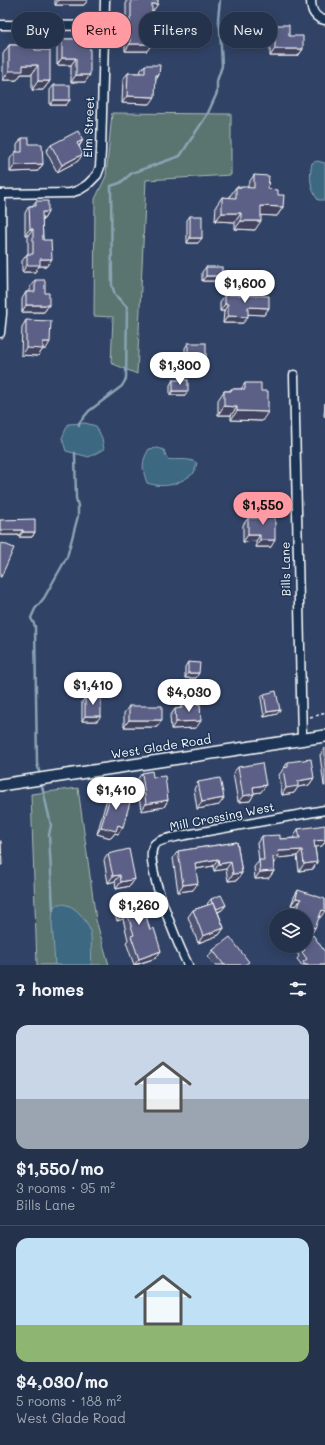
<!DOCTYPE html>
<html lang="en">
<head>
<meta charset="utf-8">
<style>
	:root { --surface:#24324c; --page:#2c3a53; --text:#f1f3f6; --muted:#a3aab5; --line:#414d64; --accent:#ff9aa2 }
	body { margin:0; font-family:Mali,sans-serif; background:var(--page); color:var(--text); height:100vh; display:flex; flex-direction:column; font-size:15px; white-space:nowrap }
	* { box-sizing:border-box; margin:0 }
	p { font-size:13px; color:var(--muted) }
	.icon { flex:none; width:22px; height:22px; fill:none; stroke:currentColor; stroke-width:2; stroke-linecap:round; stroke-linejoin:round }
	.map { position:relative; height:965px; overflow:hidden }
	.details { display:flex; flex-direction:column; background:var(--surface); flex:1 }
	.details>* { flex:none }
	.banner { position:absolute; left:12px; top:12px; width:301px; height:36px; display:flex; gap:8px }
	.tools { position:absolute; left:269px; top:909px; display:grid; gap:8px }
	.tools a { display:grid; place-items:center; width:44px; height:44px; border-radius:50%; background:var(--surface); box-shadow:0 2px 10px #0003,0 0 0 1px var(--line); font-size:20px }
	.price { position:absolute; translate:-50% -34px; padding:0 9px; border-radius:14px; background:#fff; color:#222; font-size:13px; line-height:26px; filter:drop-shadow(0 1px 2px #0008) }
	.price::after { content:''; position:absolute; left:50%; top:24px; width:12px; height:9px; margin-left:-6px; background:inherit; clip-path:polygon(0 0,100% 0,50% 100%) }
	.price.current { background:var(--accent); color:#111 }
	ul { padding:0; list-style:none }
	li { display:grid; align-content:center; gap:8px; height:212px; padding:0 16px }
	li+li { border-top:1px solid var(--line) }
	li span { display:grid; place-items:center; height:124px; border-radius:12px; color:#555 }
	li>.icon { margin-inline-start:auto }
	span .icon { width:72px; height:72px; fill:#fffc; stroke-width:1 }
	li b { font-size:17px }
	h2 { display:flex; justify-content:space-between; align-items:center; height:48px; padding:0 16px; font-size:17px }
	.pill { padding:0 14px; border-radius:16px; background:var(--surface); box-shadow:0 2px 10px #0003,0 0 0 1px var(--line); font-size:14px; line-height:36px }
	.pill.current { background:var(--accent); color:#111 }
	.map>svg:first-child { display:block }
	.green { fill:#5a7470; stroke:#acbab8 }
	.water { fill:#3c6882; stroke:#8aa4b4 }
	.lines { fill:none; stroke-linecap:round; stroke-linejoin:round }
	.stream { stroke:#8aa4b4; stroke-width:2.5 }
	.minor-casing { stroke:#fff; stroke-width:11 }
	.secondary-casing { stroke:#fff; stroke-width:14 }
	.path { stroke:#fff; stroke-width:1.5; stroke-dasharray:3 3; stroke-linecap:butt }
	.minor { stroke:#1d3557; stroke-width:8 }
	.secondary { stroke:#1d3557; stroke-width:11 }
	.wall { fill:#4e5373; stroke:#fff }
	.shaded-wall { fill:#40435e; stroke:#fff }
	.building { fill:#5b6086; stroke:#fff }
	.labels { text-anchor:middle; stroke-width:3; stroke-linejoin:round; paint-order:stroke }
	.street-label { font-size:12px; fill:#fff; stroke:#1d3557 }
</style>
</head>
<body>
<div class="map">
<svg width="325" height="965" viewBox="0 0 325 965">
	<rect width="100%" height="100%" fill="#304265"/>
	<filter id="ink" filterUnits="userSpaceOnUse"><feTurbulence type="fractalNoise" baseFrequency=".025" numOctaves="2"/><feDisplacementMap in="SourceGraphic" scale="8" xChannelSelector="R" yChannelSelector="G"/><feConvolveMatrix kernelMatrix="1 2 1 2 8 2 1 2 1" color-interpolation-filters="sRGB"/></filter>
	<g filter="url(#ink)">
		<g class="green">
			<path d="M112,113L231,114V175L146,180L137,374L111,363L113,317L94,316L95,199L106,176Z"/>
			<path d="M78,788L96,920L109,965H37L31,794Z"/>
		</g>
		<g class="water">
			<path d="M317,161L325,163V200H318C310,189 309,176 312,163Z"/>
			<path d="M85,423L96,426L102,438L104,449L89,457L66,451L62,438L68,424Z"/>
			<path d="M158,448L164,450L167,459C177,461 187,457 197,463L194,473C179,484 166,489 147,483C142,469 141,462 149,449Z"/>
			<path d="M57,904C60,904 64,904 67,905C76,907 87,921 90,930C92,938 91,955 92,965H55L52,923L53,908Z"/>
		</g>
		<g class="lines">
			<g class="stream">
				<path d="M79,426V423L89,411L122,386L126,379L127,307L115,295L112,285L111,186L120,183L132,173L180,156L207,115L217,93V81L222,66L220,28L218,19L220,0"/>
				<path d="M39,771L37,763L35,626L31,618L35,609L44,598L67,557L78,516V506L76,498L75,453"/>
				<path d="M42,786L51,825L49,835L53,910"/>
			</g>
			<defs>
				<g id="minor">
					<path d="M311,0C311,10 314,18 325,20"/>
					<path d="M0,25L103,26"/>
					<path d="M0,194L70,193L79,190L87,185L97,175L100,167L101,151L105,0"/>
					<path d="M0,333L2,314L1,194"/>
					<path d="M294,375L302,739"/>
					<path d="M188,965C179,946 142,862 154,845C159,839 173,838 180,836L325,810"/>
				</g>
				<path id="secondary" d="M0,785L325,736"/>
			</defs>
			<use href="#minor" class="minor-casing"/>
			<use href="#secondary" class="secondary-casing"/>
			<path class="path" d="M310,717L319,715L325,712"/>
			<use href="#minor" class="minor"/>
			<use href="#secondary" class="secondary"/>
		</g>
		<g class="wall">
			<path d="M55,0H88L84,5H55Z"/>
			<path d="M126,0H158L153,11H152L147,51H125V23L126,22Z"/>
			<path d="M275,25L289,36L303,49L298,56H270V32Z"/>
			<path d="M24,38L35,50L50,81L43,90H32V74H21L17,80H3V54L9,45H20Z"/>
			<path d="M62,39H90L85,82H71V65H57V46Z"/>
			<path d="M145,65L155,81L150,104L122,103L123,79L128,73H140V71Z"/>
			<path d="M54,85L66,105H50V90Z"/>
			<path d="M22,138L29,144L43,164L38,171L10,172V159L15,152H17V145Z"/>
			<path d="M83,140L79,147L78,161L57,172L46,151L51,145Z"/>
			<path d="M254,175L268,189L278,195L283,207L277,216L261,215L255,230L235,229V222L215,221L216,206L222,197L230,198V196L236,187H248V184Z"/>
			<path d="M36,201L48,212L44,219H42L43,240L47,266H39L35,272H22V261L27,254H28V235H25V213L29,206H32Z"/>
			<path d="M190,216L198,243H187V220Z"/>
			<path d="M206,267L219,281H202V272Z"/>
			<path d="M35,280L45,293L49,305L44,312H22V299L26,292H30V287Z"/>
			<path d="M225,295L269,308L264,315L248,314L243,323H223L224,311H220V302Z"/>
			<path d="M26,320L46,349H43L38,356L21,355L22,327Z"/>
			<path d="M188,343L206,357L202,362H185V348Z"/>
			<path d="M173,380L185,395H170V385Z"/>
			<path d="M245,383L262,421L231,420V415H218V400L224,391H229L231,389H241Z"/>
			<path d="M325,403V417L324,416Z"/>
			<path d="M260,512L271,547H256V541L243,542V525L248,518H256Z"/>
			<path d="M0,520L35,532L32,537H19V535H0Z"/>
			<path d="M188,662L196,678H185V667Z"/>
			<path d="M264,694L277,714L264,717L261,698Z"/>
			<path d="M85,697L97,721H82V702Z"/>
			<path d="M182,705L196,728L171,729L170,716L175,709H179Z"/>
			<path d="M129,706L162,720L157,727H124V713Z"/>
			<path d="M325,748V786H324L320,755Z"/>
			<path d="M288,762L314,778L309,785L298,787L294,793L282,795L279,775Z"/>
			<path d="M238,767L261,792L254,793L250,801L238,802L233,773Z"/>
			<path d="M142,773L153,777L168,800L164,807L141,811L137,780Z"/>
			<path d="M198,782L219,805L197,809L194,789Z"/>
			<path d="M113,788L120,799L118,834L115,833L111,838L97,834L108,795Z"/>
			<path d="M325,828V842L322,846L315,847L317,862L313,869L299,871L297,856L278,858L274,863H273L274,871L269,878L255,879L254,867L259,861L257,843L262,836L280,839L294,838V836L298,829Z"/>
			<path d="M237,842L242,873L237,880L228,881L226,869L214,871L213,866L196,869L193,890L178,892L173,858L178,851Z"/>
			<path d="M108,854L135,879L130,886L116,889L115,881L108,883L104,860Z"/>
			<path d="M298,890L320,918L319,917L311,934L306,933V916H292L296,906L291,905L294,897Z"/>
			<path d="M117,896L127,898L156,958L136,965H134L126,942L128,940L123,919L117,921L112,902Z"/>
			<path d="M211,899L226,905L222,910L218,912L224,928L219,935L198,943L188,917L193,910L208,905L207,904Z"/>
			<path d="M299,946H306L325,965H300L301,964L297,959L299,956L296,951Z"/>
			<path d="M213,950L247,965H214L208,957Z"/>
		</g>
		<g class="shaded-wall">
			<path d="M59,0H88L84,5H55Z"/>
			<path d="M152,4H158L153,11H147Z"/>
			<path d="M130,44H152L147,51H125Z"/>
			<path d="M275,49H303L298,56H270Z"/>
			<path d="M62,58H76L71,65H57Z"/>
			<path d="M23,65H38L32,74H21L17,80H3L9,71Z"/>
			<path d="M76,75H90L85,82H71Z"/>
			<path d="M156,75H159L155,82Z"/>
			<path d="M38,81H50L43,90H32Z"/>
			<path d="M127,96L155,97L150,104L122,103Z"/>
			<path d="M54,100H70L66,105H50Z"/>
			<path d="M83,140L78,147L77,143Z"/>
			<path d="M83,154L78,161L57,172L62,165Z"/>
			<path d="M43,164L38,171L10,172L15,165Z"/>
			<path d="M261,206L283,207L277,216L255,215Z"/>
			<path d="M42,212H48L44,219H38Z"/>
			<path d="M222,213H241L235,222L215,221Z"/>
			<path d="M241,221H261L255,230L235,229Z"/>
			<path d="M30,229H33L28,235H25Z"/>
			<path d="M190,238H202L198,243H187Z"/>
			<path d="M40,259H52L47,266H39L35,272H22L27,265Z"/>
			<path d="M206,276H222L219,281H202Z"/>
			<path d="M225,304H228L224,311H220Z"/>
			<path d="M26,305H49L44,312H22Z"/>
			<path d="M248,307L269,308L264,315L244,314Z"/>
			<path d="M228,316L248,317L243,323H223Z"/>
			<path d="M43,342H50L46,349H43L38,356L21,355L26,348Z"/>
			<path d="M188,357H206L202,362H185Z"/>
			<path d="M173,391H188L185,395H170Z"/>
			<path d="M224,406L237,407L231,415H218Z"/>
			<path d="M237,411L268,412L262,421L231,420Z"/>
			<path d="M0,530H23L19,535H0Z"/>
			<path d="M23,532H35L32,537H19Z"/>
			<path d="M248,535H260L256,541L243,542Z"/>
			<path d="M260,540H275L271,547H256Z"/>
			<path d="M188,673H199L196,678H185Z"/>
			<path d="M280,710L277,714L264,717L267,712Z"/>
			<path d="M85,716H101L97,721H82Z"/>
			<path d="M129,720H162L157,727H124Z"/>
			<path d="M201,721L196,728L171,729L176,722Z"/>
			<path d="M314,778L309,785L298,787L294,793L282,795L286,788L298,781Z"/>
			<path d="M266,785L261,792L248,794L253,787Z"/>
			<path d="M254,794L250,801L238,802L243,796Z"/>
			<path d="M224,798L219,805L197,809L202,802Z"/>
			<path d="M168,800L164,807L141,811L146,804Z"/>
			<path d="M118,825L123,827L118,834L115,833L111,838L97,834L101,827Z"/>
			<path d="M325,840V842L322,846L309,848L314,841Z"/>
			<path d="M302,850L297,856L278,858L274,863L268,864L273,857L278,851Z"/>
			<path d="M218,859L213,866L190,870L195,863Z"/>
			<path d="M231,862L226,869L214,871L219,864Z"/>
			<path d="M317,862L313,869L299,871L304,864Z"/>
			<path d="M274,871L269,878L255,879L260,872Z"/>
			<path d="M242,873L237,880L228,881L233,874Z"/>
			<path d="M120,875L115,881L108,883L113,876Z"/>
			<path d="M135,879L130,886L116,889L121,882Z"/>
			<path d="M198,883L193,890L178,892L183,885Z"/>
			<path d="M296,898L301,899L296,906L291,905Z"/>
			<path d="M226,905L222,910L212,914L215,909Z"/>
			<path d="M322,910L325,911L320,918L317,917Z"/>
			<path d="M127,913L123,919L117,921L122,914Z"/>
			<path d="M306,924L315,928L311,934L306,933Z"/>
			<path d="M224,928L219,935L198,943L203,936Z"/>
			<path d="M161,951L156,958L134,965L139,959Z"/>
		</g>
		<g class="building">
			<path d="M131,0H158V4H152V44H130V17H131Z"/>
			<path d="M275,25H289V36H303V49H275Z"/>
			<path d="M24,38H35V50H50V81H38V65H23V71H9V45H24Z"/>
			<path d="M62,39H90V75H76V58H62Z"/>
			<path d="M145,65H160L159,75H156L155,97L127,96L128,73H145Z"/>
			<rect x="54" y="85" width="16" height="15"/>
			<path d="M78,131L83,140L77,143L83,154L62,165L51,145Z"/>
			<path d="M22,138H29V144H42L43,164L15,165V152H22Z"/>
			<path d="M254,175L269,176L268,189L278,190V195H284L283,207L261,206V221H241V213H222V197L236,198V187L254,188Z"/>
			<path d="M36,201H48V212H42L43,240H51L52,259H40V265H27V254H33V229H30L29,206H36Z"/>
			<rect x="190" y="216" width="12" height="22"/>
			<rect x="206" y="267" width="16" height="9"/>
			<path d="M35,280H45V293H49V305H26V292H35Z"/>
			<path d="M225,295L269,296V308L248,307V317L228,316V304H225Z"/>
			<path d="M26,320L51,321L50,342H43V349L26,348Z"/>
			<rect x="188" y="343" width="18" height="14"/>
			<rect x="173" y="380" width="15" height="11"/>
			<path d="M245,383H261V391H268V412L237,411V407L224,406V391H231V389H245Z"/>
			<path d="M275,511V540H260V535H248V518H260V512Z"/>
			<path d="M35,519V532H23V530H0V520Z"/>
			<path d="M2,543L14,548L1,577H0V547Z"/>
			<path d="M188,662L200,663L199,673H188Z"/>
			<path d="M276,691L280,710L267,712L264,694Z"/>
			<rect x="85" y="697" width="16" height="19"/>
			<path d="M200,704L201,721L176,722L175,709L182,708V705Z"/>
			<rect x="129" y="706" width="33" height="14"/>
			<path d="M311,759L314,778L298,781V786L286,788L283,768L288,767V762Z"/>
			<path d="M262,763L266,785L253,787L254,794L243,796L238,767Z"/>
			<path d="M152,771L153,777L165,776L168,800L146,804L142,773Z"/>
			<path d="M220,778L224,798L202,802L198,782Z"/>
			<path d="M113,788L122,791L120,799L130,802L123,827L118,825L116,831L101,827Z"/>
			<path d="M325,825V840L314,841L317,862L304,864L302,850L278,851L279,856L273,857L274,871L260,872L259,860H264L262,836L280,835V839L300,838L298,829Z"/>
			<path d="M0,841H1L2,865H0Z"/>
			<path d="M237,842L242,873L233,874L231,862L219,864L218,859L195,863L198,883L183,885L178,851Z"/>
			<path d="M129,849L135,879L121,882L120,875L113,876L108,854Z"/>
			<path d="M298,890L325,899V911L322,910L315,928L306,924V916H295L301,899L296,898Z"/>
			<path d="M126,893L127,898L140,894L150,930L154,928L161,951L139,959L131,936L134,935L127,913L122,914L117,896Z"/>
			<path d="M221,895L226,905L217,909L214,903H212L211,899Z"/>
			<path d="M214,903L224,928L203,936L193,910Z"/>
			<path d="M313,935L325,952V965H305L303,962L307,959L302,952L305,950L302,946H306V940Z"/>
			<path d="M230,937L249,962L245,965H224L213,950Z"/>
		</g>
	</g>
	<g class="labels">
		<g class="street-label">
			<text transform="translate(89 127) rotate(-88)" y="4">Elm Street</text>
			<text transform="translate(286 569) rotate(-91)" y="4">Bills Lane</text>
			<text transform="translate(161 747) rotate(-9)" y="4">West Glade Road</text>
			<text transform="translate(222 817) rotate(-11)" y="4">Mill Crossing West</text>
		</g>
	</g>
</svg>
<div class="tools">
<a><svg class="icon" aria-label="layers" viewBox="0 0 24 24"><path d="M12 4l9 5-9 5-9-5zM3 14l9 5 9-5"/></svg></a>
</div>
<b class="price" style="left:245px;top:304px">$1,600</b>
<b class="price" style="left:180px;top:386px">$1,300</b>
<b class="price current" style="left:263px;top:526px">$1,550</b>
<b class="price" style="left:93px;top:706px">$1,410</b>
<b class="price" style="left:189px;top:713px">$4,030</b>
<b class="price" style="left:116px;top:811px">$1,410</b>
<b class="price" style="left:139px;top:926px">$1,260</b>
<div class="banner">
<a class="pill">Buy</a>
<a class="pill current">Rent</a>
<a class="pill">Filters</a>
<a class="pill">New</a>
</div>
</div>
<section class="details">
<h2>7 homes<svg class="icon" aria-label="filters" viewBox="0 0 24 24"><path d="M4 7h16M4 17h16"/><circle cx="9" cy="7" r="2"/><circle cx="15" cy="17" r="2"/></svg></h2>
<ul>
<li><span style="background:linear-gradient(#c9d6e8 60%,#9aa5b1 0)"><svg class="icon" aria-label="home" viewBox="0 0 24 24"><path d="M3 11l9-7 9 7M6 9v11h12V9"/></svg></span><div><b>$1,550/mo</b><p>3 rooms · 95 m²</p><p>Bills Lane</p></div></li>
<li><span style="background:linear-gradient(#bfe0f5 70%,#8fb573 0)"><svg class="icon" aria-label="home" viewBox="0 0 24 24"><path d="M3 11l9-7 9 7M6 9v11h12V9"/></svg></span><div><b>$4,030/mo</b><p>5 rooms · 188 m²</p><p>West Glade Road</p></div></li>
</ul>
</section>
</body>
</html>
